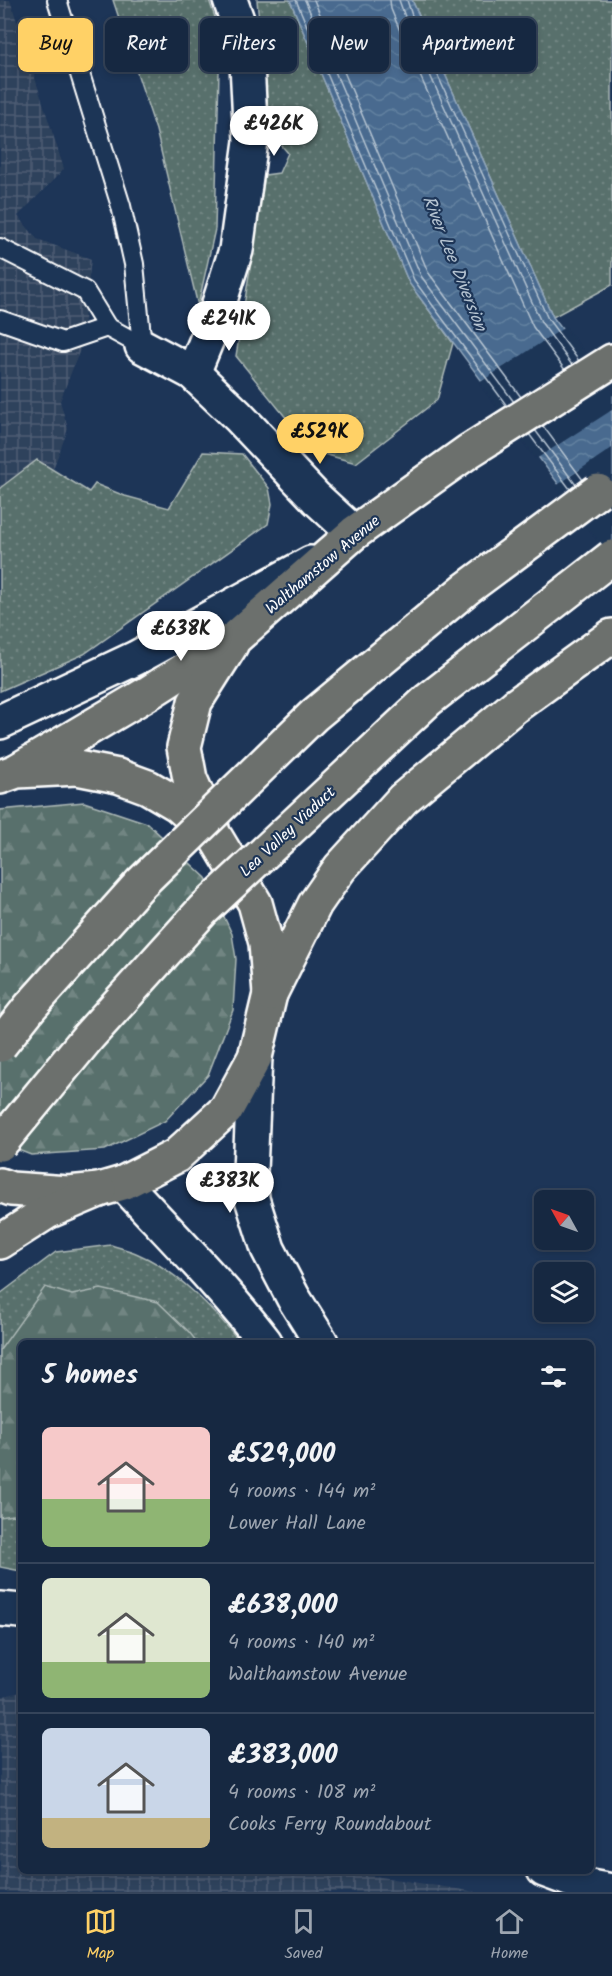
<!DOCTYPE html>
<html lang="en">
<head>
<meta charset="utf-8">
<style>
	:root { --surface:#162841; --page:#1f3048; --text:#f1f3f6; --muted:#9ea6b1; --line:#35445a; --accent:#ffd166 }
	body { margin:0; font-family:Kalam,sans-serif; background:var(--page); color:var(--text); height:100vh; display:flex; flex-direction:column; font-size:22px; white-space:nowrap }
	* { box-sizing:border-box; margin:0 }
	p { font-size:20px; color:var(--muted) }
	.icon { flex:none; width:33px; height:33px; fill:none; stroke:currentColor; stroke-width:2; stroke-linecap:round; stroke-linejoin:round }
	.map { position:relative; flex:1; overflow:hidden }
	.details { position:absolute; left:18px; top:1340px; width:576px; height:534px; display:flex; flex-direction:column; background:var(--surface); border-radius:9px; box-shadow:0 3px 9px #0003,0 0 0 2px var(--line) }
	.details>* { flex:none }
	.guide { position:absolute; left:18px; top:18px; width:576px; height:54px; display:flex; gap:12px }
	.needle { width:39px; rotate:310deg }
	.controls { position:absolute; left:534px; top:1190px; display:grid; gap:12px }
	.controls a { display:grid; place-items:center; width:60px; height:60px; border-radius:9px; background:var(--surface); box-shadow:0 3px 9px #0003,0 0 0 2px var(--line); font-size:30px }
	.price { position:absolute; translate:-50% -51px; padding:0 14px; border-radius:21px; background:#fff; color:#222; font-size:20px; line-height:39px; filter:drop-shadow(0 2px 3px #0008) }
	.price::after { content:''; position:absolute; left:50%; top:36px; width:18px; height:14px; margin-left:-9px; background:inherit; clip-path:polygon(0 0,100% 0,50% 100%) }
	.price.current { background:var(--accent); color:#111 }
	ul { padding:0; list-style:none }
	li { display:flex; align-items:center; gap:18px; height:150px; padding:0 24px }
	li+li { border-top:2px solid var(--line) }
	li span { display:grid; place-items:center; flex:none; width:168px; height:120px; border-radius:9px; color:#555 }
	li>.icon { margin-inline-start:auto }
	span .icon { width:72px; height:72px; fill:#fffc; stroke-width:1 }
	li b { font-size:26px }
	h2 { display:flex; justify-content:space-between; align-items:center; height:72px; padding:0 24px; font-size:26px }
	.chip { padding:0 21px; border-radius:9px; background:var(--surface); box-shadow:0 3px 9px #0003,0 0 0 2px var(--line); font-size:21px; line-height:54px }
	.chip.current { background:var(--accent); color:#111 }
	.tabs { display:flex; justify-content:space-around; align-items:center; height:84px; border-top:2px solid var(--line); background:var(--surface); font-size:16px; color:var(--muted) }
	.tabs a { display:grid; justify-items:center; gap:3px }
	.tabs .current { color:var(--accent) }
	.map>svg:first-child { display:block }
	.industrial { fill:url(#industrial-grid) }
	.grass { fill:url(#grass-dots); stroke:#acb8b6; stroke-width:1.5 }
	.forest { fill:url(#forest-firs); stroke:#acb8b6; stroke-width:1.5 }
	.water { fill:url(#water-waves); stroke:#91a6bc; stroke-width:1.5 }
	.pier { fill:#1d3557 }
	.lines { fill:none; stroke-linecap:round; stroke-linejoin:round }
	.shore { stroke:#b6c4d2; stroke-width:1.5 }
	.service-casing { stroke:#fff; stroke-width:22 }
	.minor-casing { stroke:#fff; stroke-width:38 }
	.tertiary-casing { stroke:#fff; stroke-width:38 }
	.primary-casing { stroke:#fff; stroke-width:38 }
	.trunk-casing { stroke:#fff; stroke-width:38 }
	.service { stroke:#1d3557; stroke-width:18 }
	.minor { stroke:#1d3557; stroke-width:33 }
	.tertiary { stroke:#1d3557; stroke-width:33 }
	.primary { stroke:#6c706d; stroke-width:33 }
	.trunk { stroke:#6c706d; stroke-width:33 }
	.trunk-bridge-casing { stroke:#fff; stroke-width:38; stroke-linecap:butt }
	.trunk-bridge { stroke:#6c706d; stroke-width:33 }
	.labels { text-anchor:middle; stroke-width:4.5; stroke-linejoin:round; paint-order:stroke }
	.street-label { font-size:16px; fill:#fff; stroke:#1d3557 }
	.water-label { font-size:18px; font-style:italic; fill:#b6c4d2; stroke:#1d3557 }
</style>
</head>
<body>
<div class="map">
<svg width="612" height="1892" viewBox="0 0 612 1892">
	<defs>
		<pattern id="industrial-grid" width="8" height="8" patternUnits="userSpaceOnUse" patternTransform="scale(1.5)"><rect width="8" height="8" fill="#2f425c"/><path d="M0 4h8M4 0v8" fill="none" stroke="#4e5e74"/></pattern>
		<pattern id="grass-dots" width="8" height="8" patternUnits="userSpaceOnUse" patternTransform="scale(1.5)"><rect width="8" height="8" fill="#58706c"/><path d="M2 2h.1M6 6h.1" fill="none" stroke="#718582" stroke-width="1.8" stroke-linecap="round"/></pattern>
		<pattern id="forest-firs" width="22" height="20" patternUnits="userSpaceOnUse" patternTransform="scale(1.5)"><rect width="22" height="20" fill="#58706c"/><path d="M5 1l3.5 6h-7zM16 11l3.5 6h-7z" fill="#718582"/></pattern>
		<pattern id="water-waves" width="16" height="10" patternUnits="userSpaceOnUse" patternTransform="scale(1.5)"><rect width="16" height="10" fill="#486b8f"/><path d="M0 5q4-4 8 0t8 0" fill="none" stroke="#6381a0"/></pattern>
	</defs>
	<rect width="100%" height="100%" fill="#1d3557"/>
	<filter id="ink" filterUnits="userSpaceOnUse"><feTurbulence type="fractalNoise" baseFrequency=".0167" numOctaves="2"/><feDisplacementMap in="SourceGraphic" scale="12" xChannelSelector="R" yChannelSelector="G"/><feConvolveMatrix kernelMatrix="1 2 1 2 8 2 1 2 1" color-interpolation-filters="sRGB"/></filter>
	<g filter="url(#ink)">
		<g class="industrial">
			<path d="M0,0H10L64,169L18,216L37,239L91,259L81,347L60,401L68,429L53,469L37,460L0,488Z"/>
			<path d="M21,1692V1870L343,1871L476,1892H0V1697Z"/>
		</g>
		<g class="grass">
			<path d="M113,0H209L220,32L215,229L198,306L156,130Z"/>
			<path d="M257,0H290L409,283L453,343L437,400L356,463L313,451L236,356L265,175L279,173L288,153L270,132Z"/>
			<path d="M412,0H612V285L553,317Z"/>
			<path d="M203,452L242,454L269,488L272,504L268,524L84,654L0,691V488L37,460L89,492L95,484L125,496L169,508Z"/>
			<path d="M111,1245C120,1248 129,1250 138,1254C176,1270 215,1310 240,1342H21V1571L0,1567V1294L56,1252Z"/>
		</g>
		<g class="forest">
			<path d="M84,802L147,823L206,878L232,934L236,959L233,1010L208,1075L165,1121L105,1150L31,1155L0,1143V810Z"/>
			<path d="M45,1287L72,1295L101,1289L158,1302L189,1332L197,1342H21V1517L13,1515L0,1517V1350Z"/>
		</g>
		<path class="water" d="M290,0H412L553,317L612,396V556L409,283Z"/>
		<g class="pier">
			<path d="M565,327L612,391V410L536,459L479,383Z"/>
			<path d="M612,448V559L556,486Z"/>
		</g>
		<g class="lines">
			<g class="shore">
				<path d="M296,0L414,280L507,406"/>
				<path d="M305,0L421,276L514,402"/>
				<path d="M314,0L428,272L521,397"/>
				<path d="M390,0L391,9L400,31L533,327L565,370"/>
				<path d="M399,0L409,28L541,322L572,365"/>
				<path d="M407,0L415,25L548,319L579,361"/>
				<path d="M543,426L583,480"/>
				<path d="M535,430L576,485"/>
				<path d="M529,434L570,489"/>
			</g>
			<defs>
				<g id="service">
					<path d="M57,0L121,206L134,264L142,346"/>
					<path d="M0,248L85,291L107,327L142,346"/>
					<path d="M0,320L63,342L107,327"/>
				</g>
				<g id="minor">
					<path d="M142,346L193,373L238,416L316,498L354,533"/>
					<path d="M193,373L210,332L236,250L251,141L246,45L230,0"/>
					<path d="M0,722L136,658L311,563"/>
					<path d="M0,1609L21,1611"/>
				</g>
				<g id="tertiary">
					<path d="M255,1057L250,1171L252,1199L268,1249L293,1297L321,1342"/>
					<path d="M123,1183C171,1235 222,1286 265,1342"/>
					<path d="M544,1870L590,1887L612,1891"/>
				</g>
				<g id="primary">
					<path d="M18,770L150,692L235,638L354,533L469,451L612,361"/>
					<path d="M0,777L17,771L77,768L118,776L148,787L177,804L216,838L255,903L266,943L270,994L255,1057L226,1110L176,1156L123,1183L99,1190L68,1193L11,1189L0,1185"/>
					<path d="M212,828L190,779L184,747L195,702L231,645"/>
				</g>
				<g id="trunk">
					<path d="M270,994L315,904L340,868L403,799L515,706L612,636"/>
					<path d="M0,1242L47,1212L99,1190"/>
				</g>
			</defs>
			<use href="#service" class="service-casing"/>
			<use href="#minor" class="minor-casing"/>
			<use href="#tertiary" class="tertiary-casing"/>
			<use href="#primary" class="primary-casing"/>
			<use href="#trunk" class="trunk-casing"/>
			<use href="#service" class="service"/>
			<use href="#minor" class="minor"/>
			<use href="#tertiary" class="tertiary"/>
			<use href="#primary" class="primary"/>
			<use href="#trunk" class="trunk"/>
			<defs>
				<g id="trunk-bridge">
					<path d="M0,1045L30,1007L141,883L314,715L466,589L598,491"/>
					<path d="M0,1144L88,1037L203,910L428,700L612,557"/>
				</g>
			</defs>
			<use href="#trunk-bridge" class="trunk-bridge-casing"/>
			<use href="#trunk-bridge" class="trunk-bridge"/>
		</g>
	</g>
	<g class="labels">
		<g class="street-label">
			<text transform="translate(322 564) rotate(-40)" y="6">Walthamstow Avenue</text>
			<text transform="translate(287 831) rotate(-43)" y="6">Lea Valley Viaduct</text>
		</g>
		<g class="water-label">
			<text transform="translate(455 263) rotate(68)" y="6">River Lee Diversion</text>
		</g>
	</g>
</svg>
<div class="controls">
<a><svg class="needle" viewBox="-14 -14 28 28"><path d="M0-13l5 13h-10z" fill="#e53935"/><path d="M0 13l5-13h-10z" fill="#9ea6b1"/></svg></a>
<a><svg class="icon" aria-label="layers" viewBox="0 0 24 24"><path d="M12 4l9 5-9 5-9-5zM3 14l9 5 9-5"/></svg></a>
</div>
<b class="price" style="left:274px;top:157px">£426K</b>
<b class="price" style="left:229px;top:352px">£241K</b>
<b class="price current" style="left:320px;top:465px">£529K</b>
<b class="price" style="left:181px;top:662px">£638K</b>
<b class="price" style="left:230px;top:1214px">£383K</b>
<div class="guide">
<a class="chip current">Buy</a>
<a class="chip">Rent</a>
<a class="chip">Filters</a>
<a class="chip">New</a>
<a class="chip">Apartment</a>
</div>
<section class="details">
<h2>5 homes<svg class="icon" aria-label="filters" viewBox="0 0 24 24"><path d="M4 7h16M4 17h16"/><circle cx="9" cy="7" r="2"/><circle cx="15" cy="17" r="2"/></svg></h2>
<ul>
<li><span style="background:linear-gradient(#f6c9c9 60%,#8fb573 0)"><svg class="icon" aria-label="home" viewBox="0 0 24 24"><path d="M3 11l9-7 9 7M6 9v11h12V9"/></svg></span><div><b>£529,000</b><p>4 rooms · 144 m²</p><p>Lower Hall Lane</p></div></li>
<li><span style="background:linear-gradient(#dfe7d0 70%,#8fb573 0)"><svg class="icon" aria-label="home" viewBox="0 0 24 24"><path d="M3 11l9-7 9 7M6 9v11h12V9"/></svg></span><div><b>£638,000</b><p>4 rooms · 140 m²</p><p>Walthamstow Avenue</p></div></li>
<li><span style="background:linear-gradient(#c9d6e8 75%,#c2b280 0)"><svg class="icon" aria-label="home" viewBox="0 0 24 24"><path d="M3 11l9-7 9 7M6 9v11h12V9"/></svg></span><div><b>£383,000</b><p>4 rooms · 108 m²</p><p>Cooks Ferry Roundabout</p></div></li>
</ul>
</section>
</div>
<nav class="tabs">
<a class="current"><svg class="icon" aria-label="map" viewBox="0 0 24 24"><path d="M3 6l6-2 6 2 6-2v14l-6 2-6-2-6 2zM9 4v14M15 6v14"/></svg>Map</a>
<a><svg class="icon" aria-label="saved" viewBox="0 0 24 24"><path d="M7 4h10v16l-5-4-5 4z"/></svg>Saved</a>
<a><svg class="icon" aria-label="home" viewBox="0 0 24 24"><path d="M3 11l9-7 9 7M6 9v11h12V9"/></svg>Home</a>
</nav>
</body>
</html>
